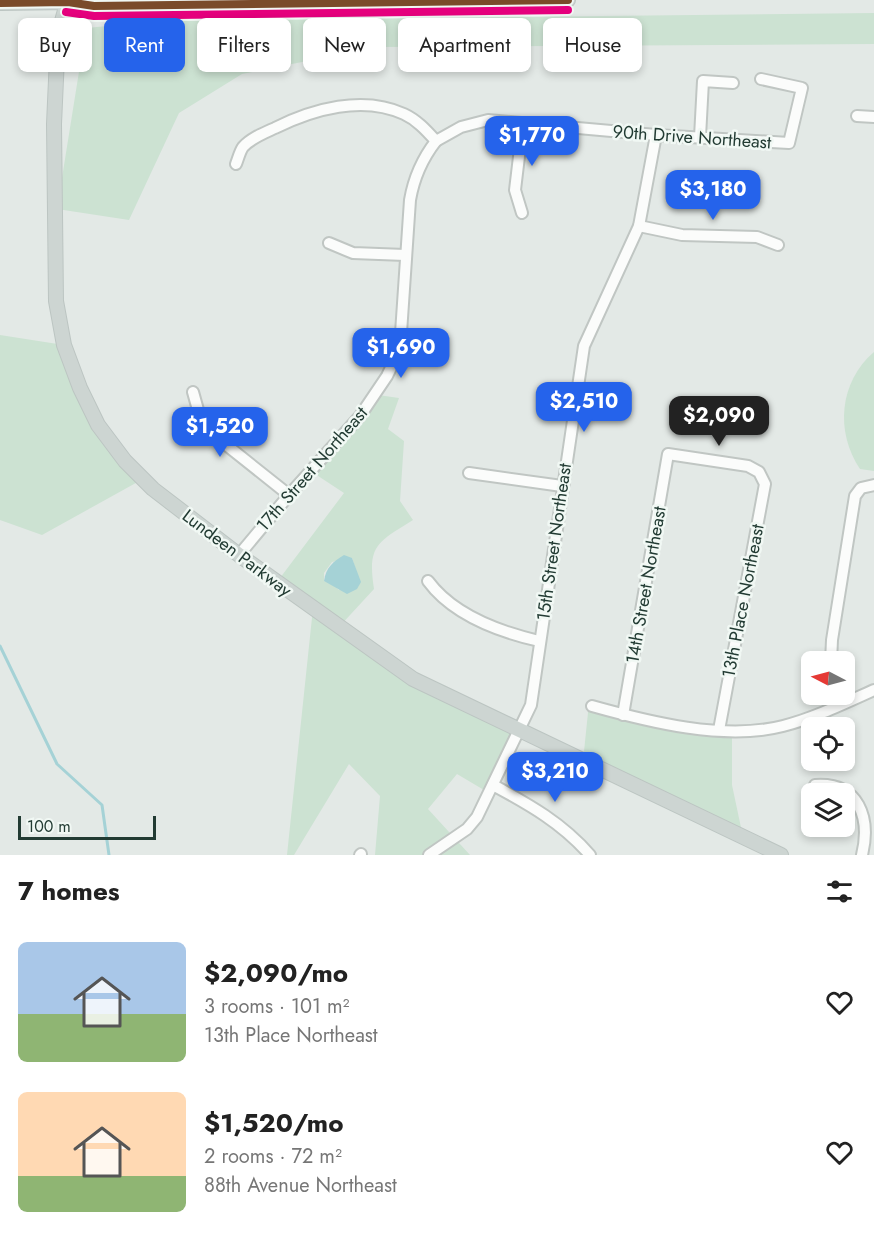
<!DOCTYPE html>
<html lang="en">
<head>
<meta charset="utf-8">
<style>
	:root { --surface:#fff; --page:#f2f2f2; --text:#222; --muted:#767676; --accent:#2563eb }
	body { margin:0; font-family:Jost,sans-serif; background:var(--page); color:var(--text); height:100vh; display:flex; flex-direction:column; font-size:22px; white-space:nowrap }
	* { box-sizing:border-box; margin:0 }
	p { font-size:20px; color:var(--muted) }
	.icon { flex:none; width:33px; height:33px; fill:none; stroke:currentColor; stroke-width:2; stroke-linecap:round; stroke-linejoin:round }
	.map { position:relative; height:855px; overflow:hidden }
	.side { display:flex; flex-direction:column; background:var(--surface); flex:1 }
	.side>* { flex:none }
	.top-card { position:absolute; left:18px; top:18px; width:838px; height:54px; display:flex; gap:12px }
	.needle { width:39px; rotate:276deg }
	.buttons { position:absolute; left:801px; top:651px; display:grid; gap:12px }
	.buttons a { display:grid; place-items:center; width:54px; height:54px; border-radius:9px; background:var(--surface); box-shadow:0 3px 9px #0003; font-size:30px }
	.scale { position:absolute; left:18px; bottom:15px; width:138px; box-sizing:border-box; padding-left:6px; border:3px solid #223b33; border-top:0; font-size:16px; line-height:21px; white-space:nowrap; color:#223b33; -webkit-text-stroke:4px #f1f8f4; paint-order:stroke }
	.price { position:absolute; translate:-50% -51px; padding:0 14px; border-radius:12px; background:var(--accent); color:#fff; font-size:20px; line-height:39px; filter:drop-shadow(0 2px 3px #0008) }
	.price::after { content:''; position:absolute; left:50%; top:36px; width:18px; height:14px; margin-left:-9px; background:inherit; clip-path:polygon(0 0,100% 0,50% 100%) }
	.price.on { background:#222; color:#fff }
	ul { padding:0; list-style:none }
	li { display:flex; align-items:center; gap:18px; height:150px; padding:0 18px }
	li span { display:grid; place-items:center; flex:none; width:168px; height:120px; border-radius:9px; color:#555 }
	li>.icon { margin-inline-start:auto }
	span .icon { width:72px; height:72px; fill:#fffc; stroke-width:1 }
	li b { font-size:26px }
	h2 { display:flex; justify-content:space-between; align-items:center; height:72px; padding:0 18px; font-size:26px }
	.chip { padding:0 21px; border-radius:9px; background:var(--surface); box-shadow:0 3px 9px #0003; font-size:21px; line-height:54px }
	.chip.on { background:var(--accent); color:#fff }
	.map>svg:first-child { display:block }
	.green { fill:#cce2d2; fill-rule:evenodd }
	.water { fill:#a5d2d6 }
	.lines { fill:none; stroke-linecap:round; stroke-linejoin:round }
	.stream { stroke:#a5d2d6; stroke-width:3 }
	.minor-casing { stroke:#c0c6c3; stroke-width:14 }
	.major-casing { stroke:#bcc5c2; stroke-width:16 }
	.minor { stroke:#fbfcfb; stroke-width:10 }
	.major { stroke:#cdd5d2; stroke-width:14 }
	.bus-1-casing { stroke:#f1f8f4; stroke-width:12 }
	.bus-2-casing { stroke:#f1f8f4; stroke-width:12 }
	.bus-1 { stroke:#7a4b2a; stroke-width:8 }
	.bus-2 { stroke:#e5007d; stroke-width:8 }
	.labels { text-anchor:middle; stroke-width:5; stroke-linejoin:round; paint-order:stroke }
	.street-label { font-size:18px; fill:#223b33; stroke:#f1f8f4 }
</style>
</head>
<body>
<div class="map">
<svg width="874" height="855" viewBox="0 0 874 855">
	<rect width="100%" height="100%" fill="#e3e9e6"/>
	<g class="green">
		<path d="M874,13V44L378,47L242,74L179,113L129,220L57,209L86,28L163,21Z"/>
		<path d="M0,335L64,345L80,388L143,479L42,535L0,520Z"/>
		<path d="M874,352V471L860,469C835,432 839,382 874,352Z"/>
		<path d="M378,395L399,398L388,429L404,441L400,501L413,520C378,542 367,545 374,589L339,627L384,661L519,731L489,793L457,774L428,809L470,855H375L380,796L349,764L294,855H287L313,608L277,582L344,493L309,470ZM352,558L356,570L339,590L332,584L324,581V573L332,562Z"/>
		<path d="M589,703L623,715L732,729V785L743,837L583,761Z"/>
	</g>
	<path class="water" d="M344,555L352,558L361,582L357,589L347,594L324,581C326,567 333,562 344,555Z"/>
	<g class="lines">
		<path class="stream" d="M0,646L57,764L102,805L109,855"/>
		<defs>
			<g id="minor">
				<path d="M857,116L874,117"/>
				<path d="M700,137L703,81L733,83"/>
				<path d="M236,164C238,159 240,151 243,147C251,138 264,133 275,128C313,109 363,95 404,114C417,120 426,130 436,141L461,127L488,120L656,135L789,143L802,88L761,79"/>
				<path d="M522,213L515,190L523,123"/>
				<path d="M639,226L682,235L757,237L778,245"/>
				<path d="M329,243L353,253L405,255"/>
				<path d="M193,392L200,417L215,436L289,495"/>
				<path d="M469,473L562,486"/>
				<path d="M239,555L289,495L360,416L387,376L397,355L401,333L410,200C414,177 422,159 436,141"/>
				<path d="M428,581C453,615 500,632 539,641"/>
				<path d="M831,662L832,640L855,496L861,488L874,485"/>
				<path d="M592,706C649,722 725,741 783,726C814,718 845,703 874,690"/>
				<path d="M623,715L668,454L748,466L759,472L765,484L719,730"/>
				<path d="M493,785C530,805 562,823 590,855"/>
				<path d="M815,785C859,782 871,818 862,855"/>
				<path d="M360,855L361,854"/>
				<path d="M429,855L467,829L477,817L531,705L584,346L639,226L656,135"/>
			</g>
			<g id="major">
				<path d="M68,0L58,35L54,124L56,301L64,345L80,388L98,425L125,461L153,489L239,555L413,679L781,855"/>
				<path d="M0,3L68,2L94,6L200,3L568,0"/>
			</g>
		</defs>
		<use href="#minor" class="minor-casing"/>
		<use href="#major" class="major-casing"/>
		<use href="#minor" class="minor"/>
		<use href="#major" class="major"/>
		<defs>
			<path id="bus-1" d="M0,3L68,2L94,6L568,0"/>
			<path id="bus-2" d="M66,12L94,16L568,10"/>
		</defs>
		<use href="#bus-1" class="bus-1-casing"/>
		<use href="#bus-2" class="bus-2-casing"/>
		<use href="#bus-1" class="bus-1"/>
		<use href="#bus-2" class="bus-2"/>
	</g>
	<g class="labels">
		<g class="street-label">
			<text transform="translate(692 137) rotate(4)" y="6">90th Drive Northeast</text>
			<text transform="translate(312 469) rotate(-49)" y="6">17th Street Northeast</text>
			<text transform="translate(554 542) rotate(-82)" y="6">15th Street Northeast</text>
			<text transform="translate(237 553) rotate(37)" y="6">Lundeen Parkway</text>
			<text transform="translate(646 585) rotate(-80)" y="6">14th Street Northeast</text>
			<text transform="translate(743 601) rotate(-79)" y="6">13th Place Northeast</text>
		</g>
	</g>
</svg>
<div class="buttons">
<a><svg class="needle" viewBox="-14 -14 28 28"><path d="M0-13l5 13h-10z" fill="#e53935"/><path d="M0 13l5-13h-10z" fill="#767676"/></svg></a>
<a><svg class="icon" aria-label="locate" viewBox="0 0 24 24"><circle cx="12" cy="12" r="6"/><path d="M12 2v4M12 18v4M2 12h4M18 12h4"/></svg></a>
<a><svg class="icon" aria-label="layers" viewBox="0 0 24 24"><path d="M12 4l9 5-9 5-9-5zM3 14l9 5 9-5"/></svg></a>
</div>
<div class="scale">100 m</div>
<b class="price" style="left:532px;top:167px">$1,770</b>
<b class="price" style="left:713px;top:221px">$3,180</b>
<b class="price" style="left:401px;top:379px">$1,690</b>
<b class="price" style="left:584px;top:433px">$2,510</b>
<b class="price on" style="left:719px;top:447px">$2,090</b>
<b class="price" style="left:220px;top:458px">$1,520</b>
<b class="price" style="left:555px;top:803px">$3,210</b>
<div class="top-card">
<a class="chip">Buy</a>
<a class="chip on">Rent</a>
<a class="chip">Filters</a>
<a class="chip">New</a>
<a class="chip">Apartment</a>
<a class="chip">House</a>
</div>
</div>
<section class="side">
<h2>7 homes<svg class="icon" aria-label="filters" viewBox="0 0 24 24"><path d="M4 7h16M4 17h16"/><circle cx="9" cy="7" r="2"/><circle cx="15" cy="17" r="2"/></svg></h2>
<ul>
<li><span style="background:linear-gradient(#a9c7e8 60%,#8fb573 0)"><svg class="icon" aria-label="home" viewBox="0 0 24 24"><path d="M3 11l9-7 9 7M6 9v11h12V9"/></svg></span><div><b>$2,090/mo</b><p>3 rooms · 101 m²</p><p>13th Place Northeast</p></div><svg class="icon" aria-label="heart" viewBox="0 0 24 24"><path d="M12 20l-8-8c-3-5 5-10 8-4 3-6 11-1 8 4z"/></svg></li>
<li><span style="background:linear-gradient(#ffd9b3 70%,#8fb573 0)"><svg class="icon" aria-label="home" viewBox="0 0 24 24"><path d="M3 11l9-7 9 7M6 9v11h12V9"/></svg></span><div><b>$1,520/mo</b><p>2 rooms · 72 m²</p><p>88th Avenue Northeast</p></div><svg class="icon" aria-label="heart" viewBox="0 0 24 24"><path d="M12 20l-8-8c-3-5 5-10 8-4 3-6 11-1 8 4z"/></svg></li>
</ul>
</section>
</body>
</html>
